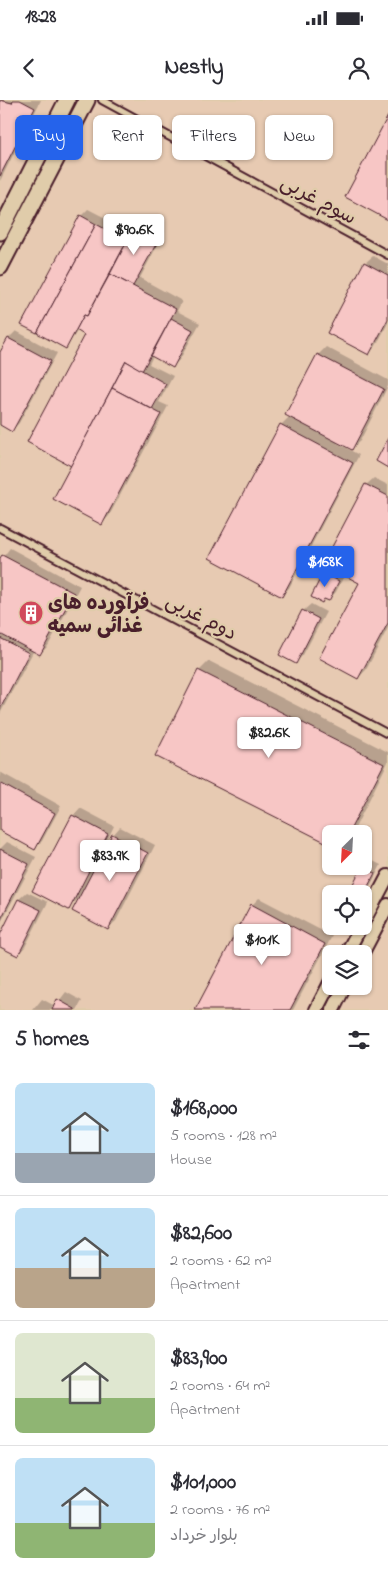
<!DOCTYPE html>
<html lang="en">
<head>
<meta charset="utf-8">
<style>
	:root { --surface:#fff; --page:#f7f7f7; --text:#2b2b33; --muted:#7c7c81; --line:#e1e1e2; --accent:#2563eb }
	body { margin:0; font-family:"Indie Flower","Playpen Sans Arabic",sans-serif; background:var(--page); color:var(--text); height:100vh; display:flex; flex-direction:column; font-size:19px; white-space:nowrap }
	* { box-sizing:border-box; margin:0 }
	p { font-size:16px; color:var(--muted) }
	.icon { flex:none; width:28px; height:28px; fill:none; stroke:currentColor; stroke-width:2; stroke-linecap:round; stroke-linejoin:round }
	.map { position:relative; height:910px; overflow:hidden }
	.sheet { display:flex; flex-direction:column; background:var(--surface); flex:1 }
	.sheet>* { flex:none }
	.top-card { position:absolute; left:15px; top:15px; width:359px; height:45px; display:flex; gap:10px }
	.needle { width:32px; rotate:204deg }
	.buttons { position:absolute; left:322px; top:725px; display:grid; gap:10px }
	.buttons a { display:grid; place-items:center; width:50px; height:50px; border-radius:8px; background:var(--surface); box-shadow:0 1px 4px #0004; font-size:25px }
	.price { position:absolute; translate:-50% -42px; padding:0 11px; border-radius:5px; background:#fff; color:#222; font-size:16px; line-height:32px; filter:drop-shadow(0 1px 2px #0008) }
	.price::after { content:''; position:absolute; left:50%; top:30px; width:15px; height:11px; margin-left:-8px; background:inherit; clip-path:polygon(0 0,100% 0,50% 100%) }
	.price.current { background:var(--accent); color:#fff }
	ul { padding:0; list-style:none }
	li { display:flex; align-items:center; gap:15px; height:125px; padding:0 15px }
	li+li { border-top:1px solid var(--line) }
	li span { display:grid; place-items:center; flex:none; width:140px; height:100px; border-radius:8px; color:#555 }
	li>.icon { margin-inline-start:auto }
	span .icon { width:60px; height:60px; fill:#fffc; stroke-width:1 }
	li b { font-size:21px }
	h2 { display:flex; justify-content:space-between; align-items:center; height:60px; padding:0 15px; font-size:21px }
	.chip { padding:0 18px; border-radius:8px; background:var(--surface); box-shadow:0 1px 4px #0004; font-size:18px; line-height:45px }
	.chip.current { background:var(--accent); color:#fff }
	.status { display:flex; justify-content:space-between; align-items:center; height:35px; padding:0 25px; background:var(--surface); direction:ltr }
	.status svg { height:14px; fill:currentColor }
	header { display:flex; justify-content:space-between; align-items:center; height:65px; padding:0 15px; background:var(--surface); font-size:22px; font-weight:700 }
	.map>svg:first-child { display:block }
	.built { fill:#e7cab2; fill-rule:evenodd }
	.shadow { fill:#0003 }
	.building { fill:#f7c6c5; stroke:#4a1f2b }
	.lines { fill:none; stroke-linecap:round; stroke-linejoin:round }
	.service-casing { stroke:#4a1f2b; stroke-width:10 }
	.minor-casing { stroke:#4a1f2b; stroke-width:16 }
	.tertiary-casing { stroke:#4a1f2b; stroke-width:19 }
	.service { stroke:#e0ccaa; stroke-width:6 }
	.minor { stroke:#e0ccaa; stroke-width:12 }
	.tertiary { stroke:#e0ccaa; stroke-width:15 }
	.labels { text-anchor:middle; stroke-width:4.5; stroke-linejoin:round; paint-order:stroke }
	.street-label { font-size:20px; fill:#4a1f2b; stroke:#e0ccaa }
	.poi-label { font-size:20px; font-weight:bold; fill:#4a1f2b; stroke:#e0ccaa; text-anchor:start }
</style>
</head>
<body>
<div class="status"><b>18:28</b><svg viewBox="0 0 49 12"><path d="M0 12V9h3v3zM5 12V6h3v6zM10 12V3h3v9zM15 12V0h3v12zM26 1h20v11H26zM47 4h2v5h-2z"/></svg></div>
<header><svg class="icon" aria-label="back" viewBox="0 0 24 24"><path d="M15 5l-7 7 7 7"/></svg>Nestly<svg class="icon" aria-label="person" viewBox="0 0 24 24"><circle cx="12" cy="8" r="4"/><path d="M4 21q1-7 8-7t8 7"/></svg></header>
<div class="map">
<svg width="388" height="910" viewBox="0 0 388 910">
	<rect width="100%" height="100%" fill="#e0ccaa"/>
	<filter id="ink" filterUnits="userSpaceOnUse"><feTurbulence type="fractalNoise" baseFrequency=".02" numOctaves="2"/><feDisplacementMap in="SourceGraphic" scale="10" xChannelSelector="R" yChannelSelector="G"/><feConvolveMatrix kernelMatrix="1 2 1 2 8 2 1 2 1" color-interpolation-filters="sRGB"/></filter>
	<g filter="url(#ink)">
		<path class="built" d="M0,0H388V910H0ZM331,734H364V766H331ZM331,794H364V826H331ZM331,854H364V886H331Z"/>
		<g class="shadow">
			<path d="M0,0H41L0,81Z"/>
			<path d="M88,109L133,132L143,120L165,131L140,178L182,201L177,211L200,223L180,259L173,266L153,256L149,264L173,276L159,302L168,306L109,416L101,424L72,365L86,234L78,230L66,247L81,116Z"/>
			<path d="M373,156L388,164V223L376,246L368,254L365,163Z"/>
			<path d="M16,231L57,253L19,323L12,330L0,324V255L9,238Z"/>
			<path d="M326,247L388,280V286L360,341L352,348L338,341L337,343L359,355L289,488L282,495L281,325L290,316L318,255Z"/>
			<path d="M374,378L388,385V528L366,570L358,578L360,482L345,474L336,492L328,500L312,496L324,473L331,466L366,385Z"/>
			<path d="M10,448L80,486L48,546L40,554L34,550L0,614V461Z"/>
			<path d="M311,504L326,512L303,555L296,562L303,511Z"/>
			<path d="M209,561L388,652V662L352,734H331V744L156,655L199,571Z"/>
			<path d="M0,672L61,706L42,741L35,748L0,729Z"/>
			<path d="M80,708L114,726L98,759L100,760L113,735L120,727L155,745L116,821L108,828L80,797L68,808L73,716Z"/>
			<path d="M7,742L36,757L0,824V749Z"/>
			<path d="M371,760L381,765L364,798L363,767Z"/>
			<path d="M27,792L48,802L25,847L18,854L0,845V838L19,799Z"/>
			<path d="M259,798L332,836L293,910H196L252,805Z"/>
			<path d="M66,892L82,901L77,910H33L42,899L55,906Z"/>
		</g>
		<g class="building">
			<path d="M0,0L12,3L13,0H20L35,8L0,76Z"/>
			<path d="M388,16V120L345,97Z"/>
			<path d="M80,115L96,124L37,233L21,225Z"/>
			<path d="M96,124L127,141L87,216L84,215L66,249L37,233Z"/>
			<path d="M135,126L159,139L133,186L110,174Z"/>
			<path d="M364,162L388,175V219L369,255L327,233Z"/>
			<path d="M110,174L176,209L142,271L126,261L71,366L27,342L84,235L76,230L84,215L87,216Z"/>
			<path d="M171,218L193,230L173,268L151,256Z"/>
			<path d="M8,238L51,261L12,332L0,325V252Z"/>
			<path d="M317,254L384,289L352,350L285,315Z"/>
			<path d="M126,261L166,284L152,309L112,288Z"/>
			<path d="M112,288L161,314L102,425L53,399Z"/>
			<path d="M280,324L353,363L282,497L209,458Z"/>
			<path d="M388,338V368L376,361Z"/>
			<path d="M365,384L388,396V523L358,579L319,558L359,483L323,464Z"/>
			<path d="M2,455L74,493L40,555L0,534V458Z"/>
			<path d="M323,473L339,481L329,501L324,499L322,503L311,497Z"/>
			<path d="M302,510L319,519L296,564L279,555Z"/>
			<path d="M0,538L29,553L0,609Z"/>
			<path d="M198,570L384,664L348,734H331V745L155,656Z"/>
			<path d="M0,683L55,713L35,750L0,731Z"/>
			<path d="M72,715L108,734L69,810L32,791Z"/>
			<path d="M112,734L148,753L108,830L72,811Z"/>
			<path d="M0,749L29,764L0,821Z"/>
			<path d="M362,766L375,773L364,794H348Z"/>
			<path d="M18,799L41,810L18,856L0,847V835Z"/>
			<path d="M251,804L325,844L290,910H195Z"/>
			<path d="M57,899L75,909V910H52Z"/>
		</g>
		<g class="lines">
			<defs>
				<g id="service">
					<path d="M102,0L388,155"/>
					<path d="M0,428L388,634"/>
				</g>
				<g id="minor">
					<path d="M364,821L388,776"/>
					<path d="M346,854L361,826"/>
					<path d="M362,854L388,805"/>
					<path d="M316,910L331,881"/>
					<path d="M333,910L345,886"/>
				</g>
				<g id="tertiary">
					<path d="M0,132L67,0"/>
					<path d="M0,167L87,0"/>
				</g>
			</defs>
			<use href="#service" class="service-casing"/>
			<use href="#minor" class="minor-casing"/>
			<use href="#tertiary" class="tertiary-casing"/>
			<use href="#service" class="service"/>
			<use href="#minor" class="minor"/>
			<use href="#tertiary" class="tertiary"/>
		</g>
	</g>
	<defs>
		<symbol id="building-disc" viewBox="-11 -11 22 22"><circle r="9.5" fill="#d1495b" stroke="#e0ccaa"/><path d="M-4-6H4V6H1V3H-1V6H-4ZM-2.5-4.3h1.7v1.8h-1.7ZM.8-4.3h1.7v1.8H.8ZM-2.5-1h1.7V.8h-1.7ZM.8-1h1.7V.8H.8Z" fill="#fff"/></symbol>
	</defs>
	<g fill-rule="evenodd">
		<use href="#building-disc" x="17" y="499" width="28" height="28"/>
	</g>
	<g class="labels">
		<g class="street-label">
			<text transform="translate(319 99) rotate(28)" y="7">سوم غربی</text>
			<text transform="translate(202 516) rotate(28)" y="7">دوم غربی</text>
		</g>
		<g class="poi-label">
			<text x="48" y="509">فرآورده های<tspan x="48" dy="23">غذائی سمیه</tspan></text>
		</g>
	</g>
</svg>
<div class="buttons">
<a><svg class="needle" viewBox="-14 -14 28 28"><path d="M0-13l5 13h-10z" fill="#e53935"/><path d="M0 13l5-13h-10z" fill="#7c7c81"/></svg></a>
<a><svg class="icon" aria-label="locate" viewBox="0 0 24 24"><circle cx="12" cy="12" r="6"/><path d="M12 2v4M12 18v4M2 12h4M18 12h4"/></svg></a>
<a><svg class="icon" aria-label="layers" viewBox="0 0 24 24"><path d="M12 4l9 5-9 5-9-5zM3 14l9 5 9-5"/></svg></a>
</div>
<b class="price" style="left:134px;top:156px">$90.6K</b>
<b class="price current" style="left:325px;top:488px">$168K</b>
<b class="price" style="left:269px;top:659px">$82.6K</b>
<b class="price" style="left:110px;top:782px">$83.9K</b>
<b class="price" style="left:262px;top:866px">$101K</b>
<div class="top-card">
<a class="chip current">Buy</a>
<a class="chip">Rent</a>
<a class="chip">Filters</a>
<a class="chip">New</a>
</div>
</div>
<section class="sheet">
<h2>5 homes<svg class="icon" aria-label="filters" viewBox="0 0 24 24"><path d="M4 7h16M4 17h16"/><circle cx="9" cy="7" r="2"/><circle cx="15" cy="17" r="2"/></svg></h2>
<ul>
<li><span style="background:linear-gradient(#bfe0f5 70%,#9aa5b1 0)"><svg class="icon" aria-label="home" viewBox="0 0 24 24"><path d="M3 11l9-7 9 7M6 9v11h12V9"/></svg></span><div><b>$168,000</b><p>5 rooms · 128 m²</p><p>House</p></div></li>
<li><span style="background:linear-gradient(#bfe0f5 60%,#b9a48a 0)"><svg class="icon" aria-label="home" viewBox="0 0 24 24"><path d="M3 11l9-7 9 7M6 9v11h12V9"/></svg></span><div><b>$82,600</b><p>2 rooms · 62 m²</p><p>Apartment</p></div></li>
<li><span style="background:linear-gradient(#dfe7d0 65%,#8fb573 0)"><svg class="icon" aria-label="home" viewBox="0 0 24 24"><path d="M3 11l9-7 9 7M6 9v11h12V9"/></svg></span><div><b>$83,900</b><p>2 rooms · 64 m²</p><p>Apartment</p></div></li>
<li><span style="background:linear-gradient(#bfe0f5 65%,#8fb573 0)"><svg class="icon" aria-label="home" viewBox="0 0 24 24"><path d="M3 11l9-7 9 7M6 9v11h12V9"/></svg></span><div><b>$101,000</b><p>2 rooms · 76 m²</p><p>بلوار خرداد</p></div></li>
</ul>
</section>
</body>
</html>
